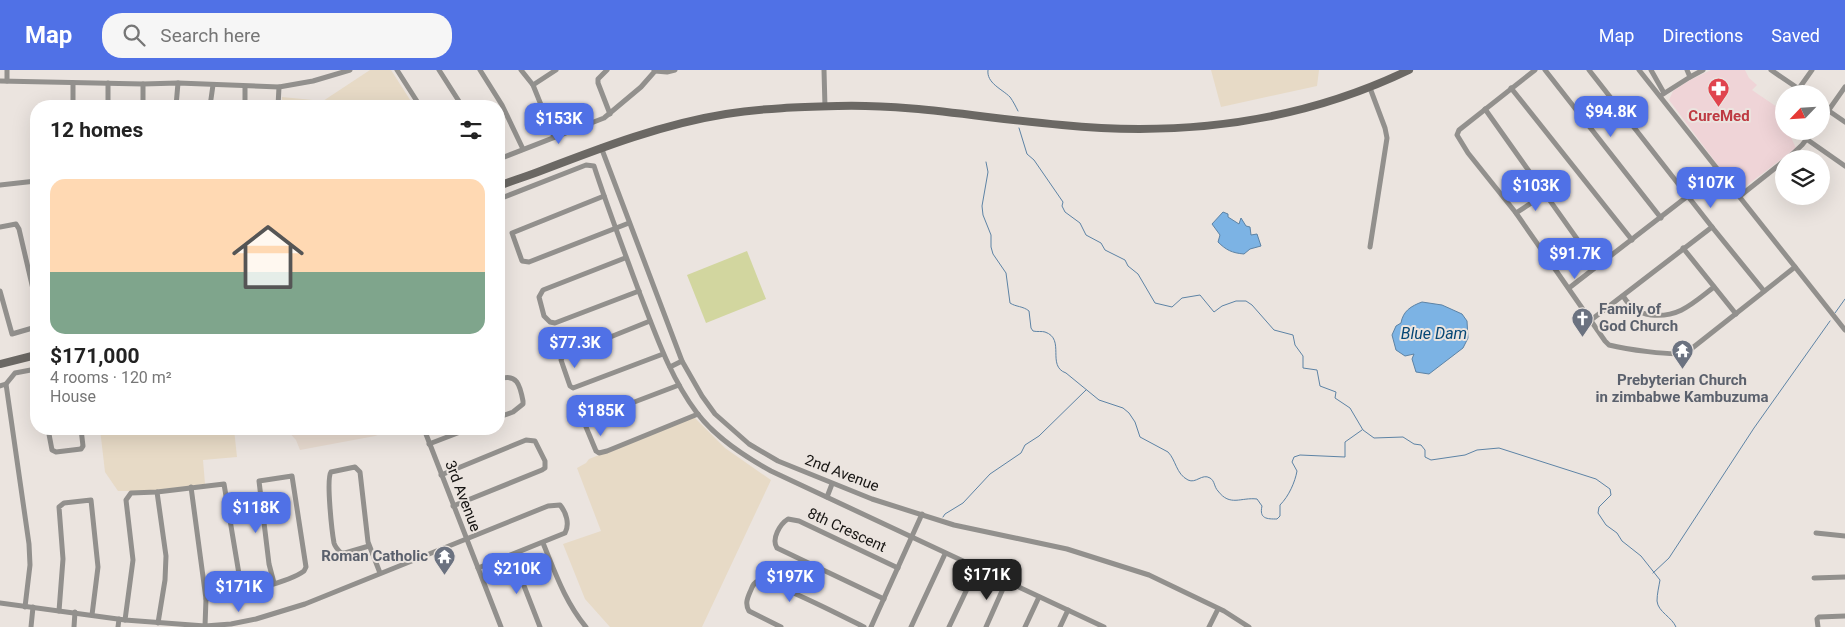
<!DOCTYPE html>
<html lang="en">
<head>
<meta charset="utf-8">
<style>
	:root { --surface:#fff; --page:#f6f6f6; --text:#222; --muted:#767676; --line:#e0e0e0; --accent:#5071e6 }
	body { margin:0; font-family:Roboto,sans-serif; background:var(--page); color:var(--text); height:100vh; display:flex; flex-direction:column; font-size:19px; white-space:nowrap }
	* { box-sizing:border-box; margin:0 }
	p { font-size:16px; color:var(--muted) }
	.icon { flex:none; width:28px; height:28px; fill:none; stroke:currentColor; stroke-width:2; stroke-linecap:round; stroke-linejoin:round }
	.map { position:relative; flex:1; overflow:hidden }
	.panel { position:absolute; left:30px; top:30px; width:475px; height:335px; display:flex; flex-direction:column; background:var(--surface); border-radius:20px; box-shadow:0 5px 20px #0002 }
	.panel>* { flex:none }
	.needle { width:32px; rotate:245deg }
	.fabs { position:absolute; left:1775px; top:15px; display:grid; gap:10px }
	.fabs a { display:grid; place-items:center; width:55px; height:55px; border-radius:50%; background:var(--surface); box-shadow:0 5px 20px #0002; font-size:25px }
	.price { position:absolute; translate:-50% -42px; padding:0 11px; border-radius:10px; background:var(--accent); color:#fff; font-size:16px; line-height:32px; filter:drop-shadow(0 1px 2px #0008) }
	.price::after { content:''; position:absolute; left:50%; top:30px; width:15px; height:11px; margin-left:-8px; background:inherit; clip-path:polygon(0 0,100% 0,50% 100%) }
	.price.on { background:#222; color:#fff }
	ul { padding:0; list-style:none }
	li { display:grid; align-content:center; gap:10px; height:265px; padding:0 20px }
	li+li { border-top:1px solid var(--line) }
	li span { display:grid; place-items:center; height:155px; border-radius:15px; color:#555 }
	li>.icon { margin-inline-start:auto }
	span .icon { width:90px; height:90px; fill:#fffc; stroke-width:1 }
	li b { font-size:21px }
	h2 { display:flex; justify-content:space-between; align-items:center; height:60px; padding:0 20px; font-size:21px }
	header { display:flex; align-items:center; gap:30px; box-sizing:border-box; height:70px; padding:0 25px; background:var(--accent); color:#fff }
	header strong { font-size:24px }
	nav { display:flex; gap:28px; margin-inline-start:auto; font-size:18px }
	.search { width:350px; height:45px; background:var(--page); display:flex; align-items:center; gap:12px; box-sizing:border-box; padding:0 18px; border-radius:20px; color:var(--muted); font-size:19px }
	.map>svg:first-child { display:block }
	.built { fill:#e6d9ce }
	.industrial { fill:#efd4d7 }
	.education { fill:#e7dac6 }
	.green { fill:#d2d69f }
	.water { fill:#7cb3e4; stroke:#5d83a5 }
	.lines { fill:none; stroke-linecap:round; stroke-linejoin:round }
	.stream { stroke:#5d83a5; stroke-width:1 }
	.street { stroke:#92908d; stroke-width:5 }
	.secondary { stroke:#6b6864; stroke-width:8 }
	.labels { text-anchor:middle; stroke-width:4; stroke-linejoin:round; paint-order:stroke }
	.health-label { font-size:15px; font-weight:bold; fill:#be3a42; stroke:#ebe4df }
	.worship-label { font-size:15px; font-weight:bold; fill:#5b616d; stroke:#ebe4df; text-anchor:start }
	.street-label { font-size:15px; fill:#161412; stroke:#ebe4df }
	.water-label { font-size:16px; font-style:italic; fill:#064775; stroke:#ebe4df }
</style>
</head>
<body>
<header>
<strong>Map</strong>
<div class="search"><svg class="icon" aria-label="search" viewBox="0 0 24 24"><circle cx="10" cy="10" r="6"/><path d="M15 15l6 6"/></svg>Search here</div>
<nav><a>Map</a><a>Directions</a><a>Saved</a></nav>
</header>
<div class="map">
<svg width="1845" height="557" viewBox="0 0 1845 557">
	<rect width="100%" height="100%" fill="#ebe4df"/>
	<path class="built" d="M286,359H393L375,366L300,380L296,370Z"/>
	<path class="industrial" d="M1711,0H1745L1749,8L1757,15L1752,20L1777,37L1784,52V61H1788L1796,78L1738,122L1669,30L1673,21L1690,10Z"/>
	<g class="education">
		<path d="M370,0H391L414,36H282V27L323,31Z"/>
		<path d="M1211,0H1319L1317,16L1221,37Z"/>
		<path d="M694,347L725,378L771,410L702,557H610L585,529L563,474L601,461L577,398L586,393L589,389Z"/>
		<path d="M100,359H234L237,387L203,390L205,414L147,421H118L105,402Z"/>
	</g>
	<path class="green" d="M747,181L766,229L706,253L687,205Z"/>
	<g class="water">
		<path d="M1223,142L1228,144V147L1239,154L1241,148L1246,156L1250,157L1251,165L1257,164L1261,176L1250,179L1244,184C1232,183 1226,180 1218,172L1220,165L1212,154Z"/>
		<path d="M1422,232L1442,235L1462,244L1467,251L1468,268L1463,278L1429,304L1416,302L1412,289L1414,284L1405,286L1396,280L1392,265L1396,256L1401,253C1403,241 1411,236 1422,232Z"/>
	</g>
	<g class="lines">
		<g class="stream">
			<path d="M988,0C986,13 1002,19 1010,27C1013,31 1016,37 1018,41"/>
			<path d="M1019,58L1027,84L1034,90L1063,132L1062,136L1065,142L1080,153L1086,165L1101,173L1105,180L1125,190L1128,196L1138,204L1155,233L1172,237L1182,228L1200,225L1214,242L1222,236L1236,231H1246L1252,235L1274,260L1293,265L1295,275L1303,286V298L1317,300L1320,316L1336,322L1335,328L1350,338L1363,360L1374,368L1403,367L1414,374L1421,375L1425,380V387L1431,390L1465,385L1477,380L1499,378L1596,409L1610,419L1611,425L1599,437L1598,443L1606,455L1617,463L1622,471L1641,486L1660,510C1659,516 1657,524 1657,531C1658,542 1672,547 1676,557"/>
			<path d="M986,92L988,102L982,136L983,145L991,165V177L993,184L1006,203L1010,233C1016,237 1023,236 1029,241L1031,258L1033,261C1037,262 1042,261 1045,262C1066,269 1046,296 1066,303L1099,330L1123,338L1129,343L1135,352L1140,367L1168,382C1176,390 1176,404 1188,410C1196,414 1202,403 1210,408C1215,411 1214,417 1218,421C1230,437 1241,427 1257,429L1262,436C1259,449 1267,449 1277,449L1280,446V435C1289,426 1295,412 1297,401L1292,392L1294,387L1300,385L1345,387V372L1362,360"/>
			<path d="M1835,243L1845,229"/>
			<path d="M943,447L945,444L963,433L990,404L1021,383L1025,375L1039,366L1086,320"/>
			<path d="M1653,503L1669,488L1754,358L1830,251"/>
		</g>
		<g class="street">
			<path d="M7,0V11"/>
			<path d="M397,0L420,36"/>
			<path d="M439,0L462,36"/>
			<path d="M480,0L502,35L523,79"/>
			<path d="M521,0L533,15L554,67"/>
			<path d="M607,0L598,9V13L610,44"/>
			<path d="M824,0L825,37"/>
			<path d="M1535,0L1459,60L1457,65L1468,83L1516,143L1605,271L1609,275C1625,279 1671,286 1686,283L1795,197"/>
			<path d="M1545,0L1661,148"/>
			<path d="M1589,0L1712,157L1591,250"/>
			<path d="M1639,0L1845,260"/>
			<path d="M1651,0L1664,23"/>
			<path d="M1771,0L1799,19"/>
			<path d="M655,1L667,2L675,0"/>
			<path d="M1690,7L1703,0"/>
			<path d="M0,11L143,14L178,13L279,17L313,11L350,0"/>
			<path d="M73,13V36"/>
			<path d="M533,15L556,0"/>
			<path d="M245,17V36"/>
			<path d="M1511,18L1632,170"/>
			<path d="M1795,24L1812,0"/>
			<path d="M1660,26L1690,7L1687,0"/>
			<path d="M108,36V13"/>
			<path d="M143,36V14"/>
			<path d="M176,36L178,13"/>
			<path d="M210,36L213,15"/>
			<path d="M278,36L279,17"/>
			<path d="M1485,39L1597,197"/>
			<path d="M1829,41L1845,52"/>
			<path d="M1821,51L1845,17"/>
			<path d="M1586,53L1613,31"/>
			<path d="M1795,61L1845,96"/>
			<path d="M601,77L682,291L702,326L715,344L749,374L778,391L872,429L954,455L1067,479L1149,505L1224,541L1249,557"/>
			<path d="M499,89L604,48L641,17L655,1L654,0"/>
			<path d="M1787,89L1802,75L1813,61"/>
			<path d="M0,115L36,111"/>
			<path d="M604,126L512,163L522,191L529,192L629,153"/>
			<path d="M1740,126L1784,91"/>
			<path d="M499,129L586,95L594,96C608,139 624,181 640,224C656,265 670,307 697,343C716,368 744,386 771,401L1104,557"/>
			<path d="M1516,143L1545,124"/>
			<path d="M0,157L16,154L19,159L36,232"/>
			<path d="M1712,157L1764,221"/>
			<path d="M1370,177L1387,68L1385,58L1370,18"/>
			<path d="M1683,178L1736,244"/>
			<path d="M625,188L543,220L539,227L544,246L550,252L555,253L639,221"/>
			<path d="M1569,218L1720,101"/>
			<path d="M0,221L12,264L36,257"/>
			<path d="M1623,226C1631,238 1637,243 1651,245C1679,248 1693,233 1714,217"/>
			<path d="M650,251L563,286L561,290L570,316L573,318L663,284"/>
			<path d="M499,262L500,266L499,273"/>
			<path d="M670,297L682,291"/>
			<path d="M499,309C517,303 520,315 523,331V334L513,342L499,347"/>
			<path d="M6,314L15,303L36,299"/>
			<path d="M679,315L587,350L586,357L596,381L599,383L607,381L698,344"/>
			<path d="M0,316L6,314L29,474L30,495L25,537"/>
			<path d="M48,359L52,380L56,382L81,379L83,376L81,359"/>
			<path d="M255,359L260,360L272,359"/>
			<path d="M424,359L501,557"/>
			<path d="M429,374L468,359"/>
			<path d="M441,405L526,370L535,371L545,391V398L542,400L453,436"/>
			<path d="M191,417L206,529L205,556"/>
			<path d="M157,422L166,486L165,510L158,553"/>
			<path d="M827,427L832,414"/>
			<path d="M1816,463L1845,466"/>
			<path d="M543,473C555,502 565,532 586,557"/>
			<path d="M369,476L345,483H341C338,480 335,477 334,473C332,462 326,409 331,402L355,397L360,402L368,472L380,503"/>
			<path d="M512,485L540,557"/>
			<path d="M1814,508L1845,507"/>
			<path d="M206,529C231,524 285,515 304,501L306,497L292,406L259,411L269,494L274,513"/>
			<path d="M884,529L777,478C771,469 780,454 788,449L799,451L898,498"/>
			<path d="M0,533L125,550L205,556L231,554L256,549L305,534L548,436L560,435C566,442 570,454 565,463L478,498"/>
			<path d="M59,541L63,489L59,437L64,433L91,430L98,497L92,545"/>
			<path d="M125,550L133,490L126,430L131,423L157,422L224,414L242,522"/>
			<path d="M31,557L33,537"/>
			<path d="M74,557L75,542"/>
			<path d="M118,557L119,549"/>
			<path d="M781,557L749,541C745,534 747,529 750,522C752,518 753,512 759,511C772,510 848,549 864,557"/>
			<path d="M871,557L922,444"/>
			<path d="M911,557L945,484"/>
			<path d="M949,557L977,498"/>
			<path d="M986,557L1006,512"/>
			<path d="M1025,557L1039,527"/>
			<path d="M1060,557L1068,540"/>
			<path d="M1209,557L1218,539"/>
			<path d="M1818,557L1817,549L1819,547L1845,546"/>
		</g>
		<g class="secondary">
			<path d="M499,116C513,110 528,106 543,100C603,77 663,54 726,44C763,38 801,37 838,36C913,34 988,49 1062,55C1183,67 1299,53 1409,0"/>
			<path d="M0,294L36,285"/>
		</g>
	</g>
	<defs>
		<symbol id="pharmacy-pin" viewBox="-11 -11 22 30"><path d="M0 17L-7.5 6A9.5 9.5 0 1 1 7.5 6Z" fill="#e0444e" stroke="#ebe4df"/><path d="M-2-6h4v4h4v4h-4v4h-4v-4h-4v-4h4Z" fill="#fff"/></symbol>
		<symbol id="church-pin" viewBox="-11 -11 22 30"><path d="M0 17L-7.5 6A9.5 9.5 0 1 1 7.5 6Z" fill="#6b7280" stroke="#ebe4df"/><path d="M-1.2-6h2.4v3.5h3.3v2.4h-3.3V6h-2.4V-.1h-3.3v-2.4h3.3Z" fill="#fff"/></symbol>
		<symbol id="temple-pin" viewBox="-11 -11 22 30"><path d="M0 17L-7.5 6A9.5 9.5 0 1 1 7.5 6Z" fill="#6b7280" stroke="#ebe4df"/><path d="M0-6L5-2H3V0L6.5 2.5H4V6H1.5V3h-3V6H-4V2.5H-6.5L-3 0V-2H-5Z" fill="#fff"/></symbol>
	</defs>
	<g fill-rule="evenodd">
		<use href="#pharmacy-pin" x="1706" y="6" width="25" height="34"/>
		<use href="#church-pin" x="1570" y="236" width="25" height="34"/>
		<use href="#temple-pin" x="1670" y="268" width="25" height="34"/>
		<use href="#temple-pin" x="432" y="474" width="25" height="34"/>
	</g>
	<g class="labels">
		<g class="health-label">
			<text x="1719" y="51">CureMed</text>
		</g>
		<g class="worship-label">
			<text x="1599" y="244">Family of<tspan x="1599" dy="17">God Church</tspan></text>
			<text x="1682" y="315" text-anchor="middle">Prebyterian Church<tspan x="1682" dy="17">in zimbabwe Kambuzuma</tspan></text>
			<text x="428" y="491" text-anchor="end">Roman Catholic</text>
		</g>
		<g class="street-label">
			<text transform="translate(842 403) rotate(21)" y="5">2nd Avenue</text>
			<text transform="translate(463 426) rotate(69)" y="5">3rd Avenue</text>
			<text transform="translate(847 460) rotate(25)" y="5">8th Crescent</text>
		</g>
		<g class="water-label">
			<text x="1434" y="269">Blue Dam</text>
		</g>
	</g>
</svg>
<div class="fabs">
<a><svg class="needle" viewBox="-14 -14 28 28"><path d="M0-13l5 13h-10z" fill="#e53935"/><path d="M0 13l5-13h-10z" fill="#767676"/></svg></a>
<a><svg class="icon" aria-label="layers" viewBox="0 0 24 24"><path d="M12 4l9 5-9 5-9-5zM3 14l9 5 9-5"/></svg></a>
</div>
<b class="price" style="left:1611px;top:68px">$94.8K</b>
<b class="price" style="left:559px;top:75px">$153K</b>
<b class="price" style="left:1711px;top:139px">$107K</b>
<b class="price" style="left:1536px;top:142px">$103K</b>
<b class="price" style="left:1575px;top:210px">$91.7K</b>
<b class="price" style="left:575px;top:299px">$77.3K</b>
<b class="price" style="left:601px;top:367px">$185K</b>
<b class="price" style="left:256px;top:464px">$118K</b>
<b class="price" style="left:517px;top:525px">$210K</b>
<b class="price on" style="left:987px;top:531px">$171K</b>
<b class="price" style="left:790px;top:533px">$197K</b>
<b class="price" style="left:239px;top:543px">$171K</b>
<section class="panel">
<h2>12 homes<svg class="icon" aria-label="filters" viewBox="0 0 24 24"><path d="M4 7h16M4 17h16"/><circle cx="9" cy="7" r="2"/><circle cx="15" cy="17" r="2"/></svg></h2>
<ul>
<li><span style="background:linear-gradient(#ffd9b3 60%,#7fa58c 0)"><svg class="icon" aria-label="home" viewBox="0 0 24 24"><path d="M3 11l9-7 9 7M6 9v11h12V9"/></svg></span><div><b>$171,000</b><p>4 rooms · 120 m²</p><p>House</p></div></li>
</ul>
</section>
</div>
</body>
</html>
